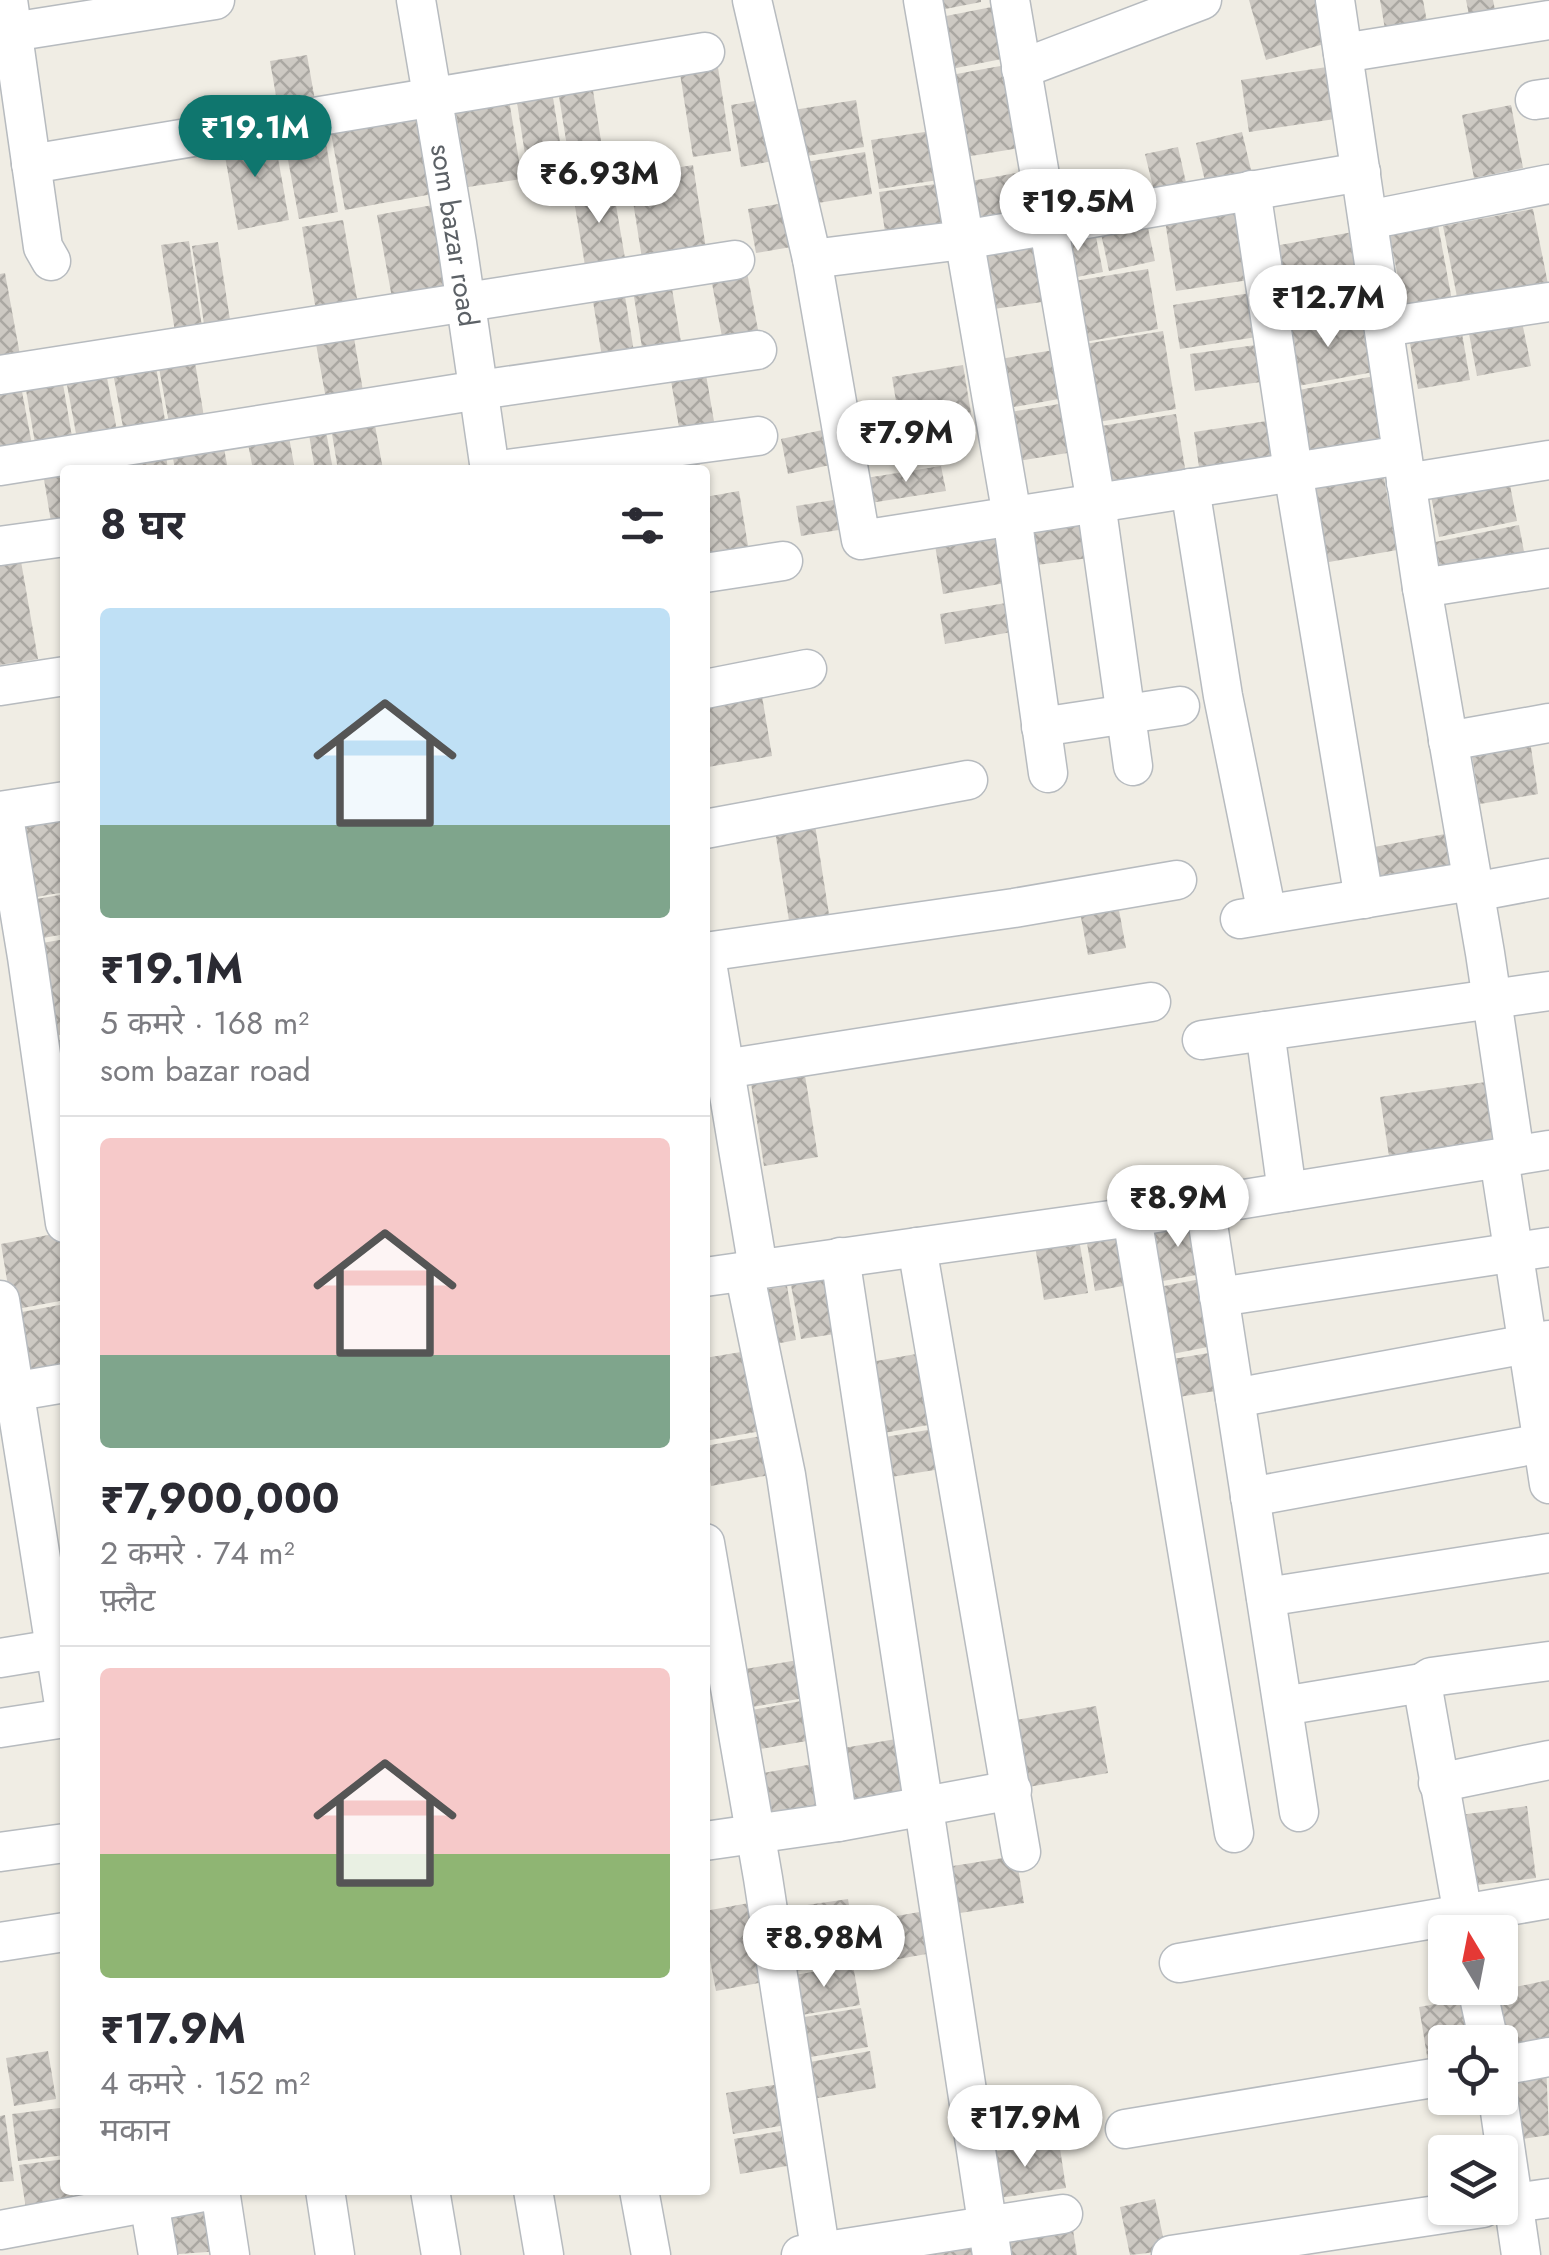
<!DOCTYPE html>
<html lang="hi">
<head>
<meta charset="utf-8">
<style>
	:root { --surface:#fff; --page:#f7f7f7; --text:#2b2b33; --muted:#7c7c81; --line:#e1e1e2; --accent:#0f766e }
	body { margin:0; font-family:Jost,"Noto Sans Devanagari",sans-serif; background:var(--page); color:var(--text); height:100vh; display:flex; flex-direction:column; font-size:38px; white-space:nowrap }
	* { box-sizing:border-box; margin:0 }
	p { font-size:32px; color:var(--muted) }
	.icon { flex:none; width:55px; height:55px; fill:none; stroke:currentColor; stroke-width:2; stroke-linecap:round; stroke-linejoin:round }
	.map { position:relative; flex:1; overflow:hidden }
	.panel { position:absolute; left:60px; top:465px; width:650px; height:1730px; display:flex; flex-direction:column; background:var(--surface); border-radius:10px; box-shadow:0 2px 8px #0004 }
	.panel>* { flex:none }
	.needle { width:65px; rotate:350deg }
	.controls { position:absolute; left:1428px; top:1915px; display:grid; gap:20px }
	.controls a { display:grid; place-items:center; width:90px; height:90px; border-radius:10px; background:var(--surface); box-shadow:0 2px 8px #0004; font-size:50px }
	.price { position:absolute; translate:-50% -85px; padding:0 22px; border-radius:35px; background:#fff; color:#222; font-size:32px; line-height:65px; filter:drop-shadow(0 2px 5px #0008) }
	.price::after { content:''; position:absolute; left:50%; top:60px; width:30px; height:22px; margin-left:-15px; background:inherit; clip-path:polygon(0 0,100% 0,50% 100%) }
	.price.current { background:var(--accent); color:#fff }
	ul { padding:0; list-style:none }
	li { display:grid; align-content:center; gap:20px; height:530px; padding:0 40px }
	li+li { border-top:2px solid var(--line) }
	li span { display:grid; place-items:center; height:310px; border-radius:10px; color:#555 }
	li>.icon { margin-inline-start:auto }
	span .icon { width:180px; height:180px; fill:#fffc; stroke-width:1 }
	li b { font-size:42px }
	h2 { display:flex; justify-content:space-between; align-items:center; height:120px; padding:0 40px; font-size:42px }
	.map>svg:first-child { display:block }
	.building { fill:url(#building-cross-hatch) }
	.lines { fill:none; stroke-linecap:round; stroke-linejoin:round }
	.minor-casing { stroke:#b7bbbf; stroke-width:41 }
	.minor { stroke:#fff; stroke-width:38 }
	.labels { text-anchor:middle; stroke-width:8; stroke-linejoin:round; paint-order:stroke }
	.street-label { font-size:28px; fill:#5c6166; stroke:#fff }
</style>
</head>
<body>
<div class="map">
<svg width="1549" height="2255" viewBox="0 0 1549 2255">
	<defs>
		<pattern id="building-cross-hatch" width="8" height="8" patternUnits="userSpaceOnUse" patternTransform="scale(2.5)"><rect width="8" height="8" fill="#cdc9c3"/><path d="M0 0l8 8M0 8l8-8" fill="none" stroke="#aaa7a2"/></pattern>
	</defs>
	<rect width="100%" height="100%" fill="#f0ede4"/>
	<g class="building">
		<path d="M938,0H981V2L940,10Z"/>
		<path d="M1249,0H1319L1328,43L1266,60Z"/>
		<path d="M1380,0H1423L1429,33L1387,41Z"/>
		<path d="M1466,0H1493L1497,20L1471,25Z"/>
		<path d="M1007,4L1017,56L951,69L941,17Z"/>
		<path d="M307,55L317,112L280,119L270,61Z"/>
		<path d="M717,61L731,151L693,157L679,67Z"/>
		<path d="M1017,63L1031,146L965,157L951,75Z"/>
		<path d="M1327,67L1335,119L1249,132L1241,80Z"/>
		<path d="M591,78L605,166L571,171L557,84Z"/>
		<path d="M552,91L565,174L529,180L516,96Z"/>
		<path d="M508,94L522,179L468,187L454,102Z"/>
		<path d="M773,98L784,159L741,167L731,105Z"/>
		<path d="M856,100L864,147L794,158L787,111Z"/>
		<path d="M1511,105L1523,168L1474,178L1462,115Z"/>
		<path d="M423,106L438,193L345,210L329,122Z"/>
		<path d="M322,121L338,212L299,219L282,128Z"/>
		<path d="M273,130L289,220L238,230L222,139Z"/>
		<path d="M938,130L945,179L879,189L871,140Z"/>
		<path d="M1242,132L1251,170L1205,181L1196,143Z"/>
		<path d="M1178,147L1187,187L1155,195L1145,154Z"/>
		<path d="M865,152L872,194L806,205L800,163Z"/>
		<path d="M693,165L707,255L643,265L629,176Z"/>
		<path d="M1034,170L1043,218L980,230L971,181Z"/>
		<path d="M611,176L627,270L587,277L571,183Z"/>
		<path d="M943,183L950,229L886,238L879,192Z"/>
		<path d="M796,201L803,245L756,253L748,209Z"/>
		<path d="M433,205L447,288L392,298L377,215Z"/>
		<path d="M1252,208L1262,278L1176,291L1165,221Z"/>
		<path d="M1533,209L1549,289L1459,307L1443,226Z"/>
		<path d="M1145,214L1155,261L1109,271L1099,224Z"/>
		<path d="M1436,214L1453,306L1406,316L1387,223Z"/>
		<path d="M343,220L358,304L316,311L302,227Z"/>
		<path d="M1094,227L1103,272L1061,280L1052,235Z"/>
		<path d="M1353,232L1367,309L1277,326L1263,248Z"/>
		<path d="M1047,239L1056,300L987,310L978,249Z"/>
		<path d="M189,241L204,340L177,344L161,245Z"/>
		<path d="M218,242L232,333L206,337L192,246Z"/>
		<path d="M1148,269L1158,329L1073,344L1062,283Z"/>
		<path d="M747,272L759,335L723,342L711,278Z"/>
		<path d="M5,273L20,355L0,359V274Z"/>
		<path d="M670,277L682,348L643,354L632,284Z"/>
		<path d="M624,290L634,352L602,357L592,295Z"/>
		<path d="M1257,292L1263,336L1180,349L1173,305Z"/>
		<path d="M1519,307L1531,366L1477,376L1466,318Z"/>
		<path d="M1369,313L1379,371L1287,388L1278,329Z"/>
		<path d="M1460,322L1470,380L1418,389L1408,332Z"/>
		<path d="M352,326L365,403L328,410L314,333Z"/>
		<path d="M1163,331L1176,409L1086,424L1073,346Z"/>
		<path d="M1256,345L1261,382L1195,391L1190,354Z"/>
		<path d="M1066,348L1075,396L1009,408L1000,359Z"/>
		<path d="M193,350L204,417L169,423L157,357Z"/>
		<path d="M154,355L165,420L123,427L111,362Z"/>
		<path d="M704,363L716,433L681,439L669,369Z"/>
		<path d="M963,365L973,425L902,437L892,377Z"/>
		<path d="M105,367L117,431L77,439L65,374Z"/>
		<path d="M1375,376L1387,440L1300,456L1288,392Z"/>
		<path d="M62,378L73,443L36,449L25,384Z"/>
		<path d="M20,381L33,450L0,456V384Z"/>
		<path d="M1078,401L1086,450L1018,461L1010,412Z"/>
		<path d="M373,414L383,470H338L330,422Z"/>
		<path d="M1176,414L1186,474L1099,488L1089,428Z"/>
		<path d="M1280,419L1287,461L1200,474L1194,432Z"/>
		<path d="M324,420L333,470H315L307,423Z"/>
		<path d="M287,426L295,470H253L246,433Z"/>
		<path d="M827,429L835,464L788,474L781,439Z"/>
		<path d="M222,437L228,470H175L171,446Z"/>
		<path d="M165,448L168,470H128L125,455Z"/>
		<path d="M699,461L701,470H658V468Z"/>
		<path d="M941,466L946,491L870,503L866,478Z"/>
		<path d="M42,467L65,470V532L53,534Z"/>
		<path d="M1383,472L1397,550L1312,565L1298,488Z"/>
		<path d="M1508,475L1517,521L1439,537L1430,491Z"/>
		<path d="M739,491L749,552L705,559V497Z"/>
		<path d="M840,499L845,529L801,536L796,506Z"/>
		<path d="M1091,516L1096,557L1030,566L1024,524Z"/>
		<path d="M1519,525L1525,557L1441,574L1435,542Z"/>
		<path d="M1002,527L1011,582L943,594L934,539Z"/>
		<path d="M18,544L38,659L0,665V547Z"/>
		<path d="M1012,602L1017,631L945,644L940,614Z"/>
		<path d="M762,696L772,756L708,767L705,706Z"/>
		<path d="M1530,741L1538,794L1480,804L1471,751Z"/>
		<path d="M65,804V892L25,899L10,814Z"/>
		<path d="M815,825L830,921L790,927L775,831Z"/>
		<path d="M1456,832L1465,879L1371,896L1363,849Z"/>
		<path d="M65,894V934L32,940L25,901Z"/>
		<path d="M1118,905L1126,948L1088,955L1080,912Z"/>
		<path d="M65,939V1034L48,1037L31,945Z"/>
		<path d="M65,1039V1081L51,1084L44,1043Z"/>
		<path d="M804,1069L818,1157L764,1166L750,1077Z"/>
		<path d="M1493,1081L1501,1141L1389,1156L1380,1097Z"/>
		<path d="M1198,1218L1208,1273L1157,1282L1147,1227Z"/>
		<path d="M1124,1225L1134,1284L1095,1291L1085,1231Z"/>
		<path d="M64,1232L65,1300L12,1310L1,1244Z"/>
		<path d="M1078,1233L1088,1293L1044,1300L1034,1240Z"/>
		<path d="M1211,1277L1223,1344L1172,1354L1159,1287Z"/>
		<path d="M825,1279L835,1334L801,1339L791,1285Z"/>
		<path d="M787,1286L796,1340L765,1346L755,1291Z"/>
		<path d="M65,1304V1379L23,1386L11,1314Z"/>
		<path d="M753,1350L767,1430L705,1441V1358Z"/>
		<path d="M1227,1350L1233,1388L1179,1397L1173,1359Z"/>
		<path d="M933,1351L945,1422L878,1434L865,1363Z"/>
		<path d="M946,1427L953,1467L885,1478L879,1438Z"/>
		<path d="M773,1434L780,1473L711,1486L705,1446Z"/>
		<path d="M809,1658L816,1696L746,1708L740,1670Z"/>
		<path d="M817,1698L824,1738L754,1750L747,1711Z"/>
		<path d="M1096,1706L1108,1773L1017,1789L1005,1722Z"/>
		<path d="M896,1739L905,1790L841,1801L832,1750Z"/>
		<path d="M824,1762L832,1809L766,1821L758,1774Z"/>
		<path d="M1527,1806L1536,1878L1469,1886L1460,1815Z"/>
		<path d="M1016,1856L1024,1903L947,1915L940,1868Z"/>
		<path d="M848,1899L858,1961L790,1972L780,1909Z"/>
		<path d="M749,1903L764,1982L716,1991L705,1935V1911Z"/>
		<path d="M925,1911L932,1953L865,1965L857,1923Z"/>
		<path d="M853,1965L860,2005L796,2016L789,1976Z"/>
		<path d="M1549,1980V2049L1509,2057L1496,1991Z"/>
		<path d="M1463,1999L1471,2042H1445V2071L1430,2074L1419,2007Z"/>
		<path d="M861,2008L868,2047L805,2058L798,2018Z"/>
		<path d="M48,2051L56,2099L14,2106L6,2058Z"/>
		<path d="M870,2051L876,2088L806,2100L799,2064Z"/>
		<path d="M1546,2062L1549,2135L1522,2139L1509,2068Z"/>
		<path d="M779,2084L786,2125L733,2134L726,2093Z"/>
		<path d="M60,2108L65,2155L18,2161L12,2114Z"/>
		<path d="M5,2115L14,2181L0,2182V2116Z"/>
		<path d="M781,2131L787,2166L740,2174L734,2139Z"/>
		<path d="M1059,2142L1066,2188L992,2199L985,2153Z"/>
		<path d="M65,2159V2190H72L74,2206L27,2215L19,2165Z"/>
		<path d="M1155,2199L1166,2251L1130,2255L1120,2207Z"/>
		<path d="M213,2208L221,2251L165,2255L159,2218Z"/>
		<path d="M1073,2230L1077,2255H999L997,2242Z"/>
		<path d="M982,2237L985,2255H907Z"/>
	</g>
	<g class="lines">
		<defs>
			<g id="minor">
				<path d="M8,0L43,247L51,261"/>
				<path d="M416,0L457,243L490,470"/>
				<path d="M752,0L812,259L861,540L1402,455"/>
				<path d="M923,0L1012,516L1048,773"/>
				<path d="M1010,0L1096,503L1133,766"/>
				<path d="M1335,0L1422,588L1485,953L1515,1155"/>
				<path d="M12,32L215,0"/>
				<path d="M1343,53L1549,20"/>
				<path d="M1021,69L1202,0"/>
				<path d="M1535,100L1549,98"/>
				<path d="M31,164L705,52"/>
				<path d="M1251,190L1293,471L1364,899"/>
				<path d="M1368,220L1549,184"/>
				<path d="M812,259L963,240L1361,172"/>
				<path d="M1384,327L1549,302"/>
				<path d="M0,375L735,260"/>
				<path d="M0,466L479,390L757,350"/>
				<path d="M500,470L758,436"/>
				<path d="M1406,483L1549,460"/>
				<path d="M1190,488L1223,696L1267,914"/>
				<path d="M0,546L65,537"/>
				<path d="M705,573L783,561"/>
				<path d="M1422,588L1549,568"/>
				<path d="M0,686L65,676"/>
				<path d="M705,689L807,669"/>
				<path d="M1041,727L1180,706"/>
				<path d="M1448,741L1549,723"/>
				<path d="M0,811L65,801"/>
				<path d="M3,811L27,957L65,1223"/>
				<path d="M705,829L968,780"/>
				<path d="M1474,892L1549,878"/>
				<path d="M1240,919L1472,881"/>
				<path d="M705,951L758,1268"/>
				<path d="M705,952L1014,908L1177,880"/>
				<path d="M1265,1031L1287,1192"/>
				<path d="M1202,1040L1549,991"/>
				<path d="M705,1072L1151,1002"/>
				<path d="M1499,1158L1549,1484"/>
				<path d="M1205,1205L1299,1812"/>
				<path d="M1132,1217L1234,1833"/>
				<path d="M917,1247L1021,1852"/>
				<path d="M840,1257L992,2255"/>
				<path d="M744,1271L786,1475L838,1822"/>
				<path d="M705,1277L1132,1217L1549,1150"/>
				<path d="M1219,1297L1549,1247"/>
				<path d="M0,1300L65,1711"/>
				<path d="M0,1394L65,1383"/>
				<path d="M1235,1398L1549,1340"/>
				<path d="M1250,1497L1543,1443"/>
				<path d="M705,1543L763,1878L821,2255"/>
				<path d="M1266,1597L1549,1553"/>
				<path d="M0,1658L55,1649"/>
				<path d="M1283,1706L1422,1683"/>
				<path d="M0,1728L65,1718"/>
				<path d="M1438,1783L1549,1760"/>
				<path d="M705,1841L838,1822L1012,1790"/>
				<path d="M0,1852L65,1843"/>
				<path d="M1466,1932L1422,1683L1431,1677L1549,1661"/>
				<path d="M0,1942L65,1932"/>
				<path d="M1179,1963L1549,1899"/>
				<path d="M1477,1988L1489,2042"/>
				<path d="M1500,2066L1549,2057"/>
				<path d="M1498,2098L1521,2255"/>
				<path d="M1125,2129L1445,2076"/>
				<path d="M147,2190L158,2255"/>
				<path d="M220,2190L230,2255"/>
				<path d="M325,2190L335,2255"/>
				<path d="M430,2190L441,2255"/>
				<path d="M533,2190L544,2255"/>
				<path d="M639,2190L651,2255"/>
				<path d="M1500,2205L1549,2198"/>
				<path d="M0,2230L214,2190"/>
				<path d="M801,2255L1063,2214"/>
				<path d="M1171,2255L1483,2208"/>
			</g>
		</defs>
		<use href="#minor" class="minor-casing"/>
		<use href="#minor" class="minor"/>
	</g>
	<g class="labels">
		<g class="street-label">
			<text transform="translate(455 235) rotate(81)" y="10">som bazar road</text>
		</g>
	</g>
</svg>
<div class="controls">
<a><svg class="needle" viewBox="-14 -14 28 28"><path d="M0-13l5 13h-10z" fill="#e53935"/><path d="M0 13l5-13h-10z" fill="#7c7c81"/></svg></a>
<a><svg class="icon" aria-label="locate" viewBox="0 0 24 24"><circle cx="12" cy="12" r="6"/><path d="M12 2v4M12 18v4M2 12h4M18 12h4"/></svg></a>
<a><svg class="icon" aria-label="layers" viewBox="0 0 24 24"><path d="M12 4l9 5-9 5-9-5zM3 14l9 5 9-5"/></svg></a>
</div>
<b class="price current" style="left:255px;top:180px">₹19.1M</b>
<b class="price" style="left:599px;top:226px">₹6.93M</b>
<b class="price" style="left:1078px;top:254px">₹19.5M</b>
<b class="price" style="left:1328px;top:350px">₹12.7M</b>
<b class="price" style="left:906px;top:485px">₹7.9M</b>
<b class="price" style="left:1178px;top:1250px">₹8.9M</b>
<b class="price" style="left:824px;top:1990px">₹8.98M</b>
<b class="price" style="left:1025px;top:2170px">₹17.9M</b>
<section class="panel">
<h2>8 घर<svg class="icon" aria-label="filters" viewBox="0 0 24 24"><path d="M4 7h16M4 17h16"/><circle cx="9" cy="7" r="2"/><circle cx="15" cy="17" r="2"/></svg></h2>
<ul>
<li><span style="background:linear-gradient(#bfe0f5 70%,#7fa58c 0)"><svg class="icon" aria-label="home" viewBox="0 0 24 24"><path d="M3 11l9-7 9 7M6 9v11h12V9"/></svg></span><div><b>₹19.1M</b><p>5 कमरे · 168 m²</p><p>som bazar road</p></div></li>
<li><span style="background:linear-gradient(#f6c9c9 70%,#7fa58c 0)"><svg class="icon" aria-label="home" viewBox="0 0 24 24"><path d="M3 11l9-7 9 7M6 9v11h12V9"/></svg></span><div><b>₹7,900,000</b><p>2 कमरे · 74 m²</p><p>फ़्लैट</p></div></li>
<li><span style="background:linear-gradient(#f6c9c9 60%,#8fb573 0)"><svg class="icon" aria-label="home" viewBox="0 0 24 24"><path d="M3 11l9-7 9 7M6 9v11h12V9"/></svg></span><div><b>₹17.9M</b><p>4 कमरे · 152 m²</p><p>मकान</p></div></li>
</ul>
</section>
</div>
</body>
</html>
